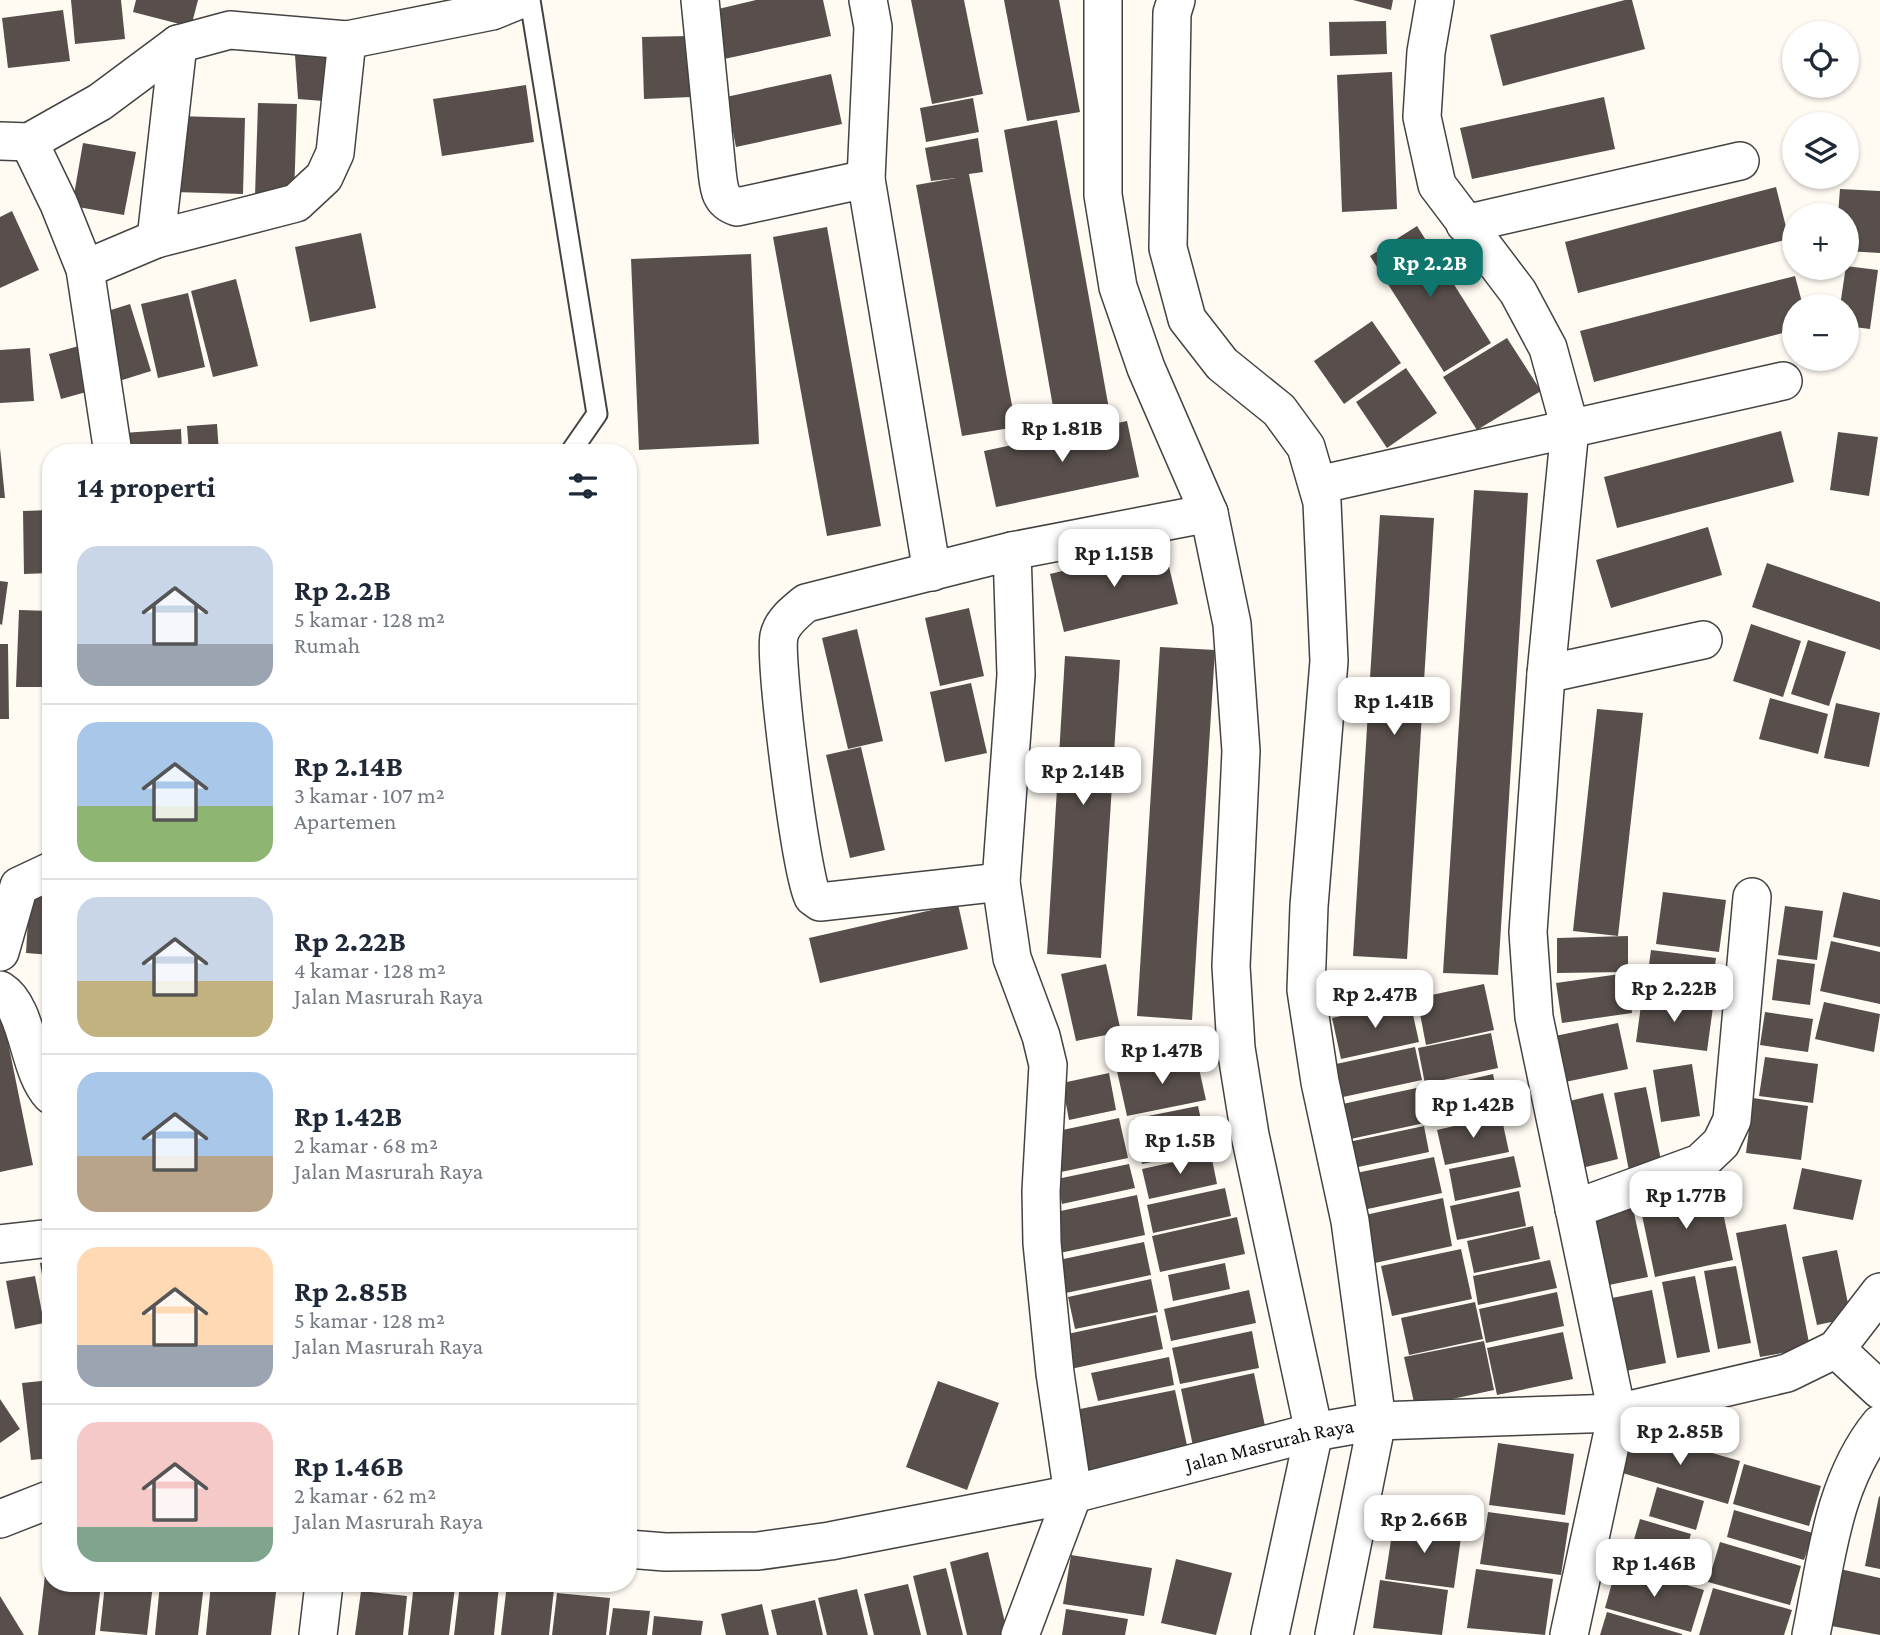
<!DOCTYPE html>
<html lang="id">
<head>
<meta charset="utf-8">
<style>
	:root { --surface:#fff; --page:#f2f2f3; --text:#1f2937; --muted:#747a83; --line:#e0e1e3; --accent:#0f766e }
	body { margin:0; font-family:"Crimson Pro",serif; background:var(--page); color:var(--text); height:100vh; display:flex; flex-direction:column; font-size:26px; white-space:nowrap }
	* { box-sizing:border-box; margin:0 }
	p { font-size:23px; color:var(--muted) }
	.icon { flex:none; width:38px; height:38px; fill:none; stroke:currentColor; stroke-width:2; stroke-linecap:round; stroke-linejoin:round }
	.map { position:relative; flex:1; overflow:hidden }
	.side { position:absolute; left:42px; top:444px; width:595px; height:1148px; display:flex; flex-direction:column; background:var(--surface); border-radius:28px; box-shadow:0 2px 5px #0004 }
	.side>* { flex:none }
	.controls { position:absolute; left:1782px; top:21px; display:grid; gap:14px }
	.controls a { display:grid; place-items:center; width:77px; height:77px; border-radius:50%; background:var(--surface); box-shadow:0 2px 5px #0004; font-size:35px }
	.price { position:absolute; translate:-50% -60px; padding:0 16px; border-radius:14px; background:#fff; color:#222; font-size:23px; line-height:46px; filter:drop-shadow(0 2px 4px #0008) }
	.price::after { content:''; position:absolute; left:50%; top:42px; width:21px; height:16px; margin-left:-10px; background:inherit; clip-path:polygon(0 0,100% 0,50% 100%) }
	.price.active { background:var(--accent); color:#fff }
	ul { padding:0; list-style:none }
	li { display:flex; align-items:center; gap:21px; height:175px; padding:0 35px }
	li+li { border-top:2px solid var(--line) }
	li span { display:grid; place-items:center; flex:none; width:196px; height:140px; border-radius:21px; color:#555 }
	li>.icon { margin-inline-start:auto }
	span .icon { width:84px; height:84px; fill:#fffc; stroke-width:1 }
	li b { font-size:30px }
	h2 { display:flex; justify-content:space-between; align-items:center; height:84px; padding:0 35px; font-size:30px }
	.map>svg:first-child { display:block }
	.building { fill:#584f4c }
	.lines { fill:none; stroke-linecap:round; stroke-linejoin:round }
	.lane-casing { stroke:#434343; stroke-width:23 }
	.street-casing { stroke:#434343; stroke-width:40 }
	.lane { stroke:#fff; stroke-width:19 }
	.street { stroke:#fff; stroke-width:37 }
	.labels { text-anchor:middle; stroke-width:7; stroke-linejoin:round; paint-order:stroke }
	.street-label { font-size:21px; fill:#101010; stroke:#fff }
</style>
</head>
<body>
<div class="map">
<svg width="1880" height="1635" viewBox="0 0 1880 1635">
	<rect width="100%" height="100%" fill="#fffbf3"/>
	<g class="building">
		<path d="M71,0H121L125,39L75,44Z"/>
		<path d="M136,0H198L191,27L133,12Z"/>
		<path d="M756,0H823L831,36L724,59L714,10Z"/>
		<path d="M911,0H964L983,94L932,104Z"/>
		<path d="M1004,0H1059L1080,112L1027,121Z"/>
		<path d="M1353,0H1393L1391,10Z"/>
		<path d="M1625,0H1632L1645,49L1503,86L1490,35Z"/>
		<path d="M63,10L70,61L8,68L2,18Z"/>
		<path d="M1386,21L1387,54L1330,56L1329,22Z"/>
		<path d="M688,36L691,97L644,99L642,37Z"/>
		<path d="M335,53L336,102L298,99L295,55Z"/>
		<path d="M1392,72L1397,209L1342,212L1337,75Z"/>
		<path d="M831,74L842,124L736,147L726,97Z"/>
		<path d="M526,85L534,142L442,156L433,99Z"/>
		<path d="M1604,97L1615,149L1472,179L1460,128Z"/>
		<path d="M973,98L979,132L926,142L920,108Z"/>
		<path d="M258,103L297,104L294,197L255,196Z"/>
		<path d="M177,116L245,118L243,194L174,192Z"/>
		<path d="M1057,120L1109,409L1055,418L1004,130Z"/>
		<path d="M978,138L983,172L969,174L1016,427L962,436L916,185L956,178L931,181L925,148Z"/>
		<path d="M83,143L136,152L124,215L72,206Z"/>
		<path d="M1776,187L1789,239L1578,293L1565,242Z"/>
		<path d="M1840,189L1880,191V253L1846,251V215H1838Z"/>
		<path d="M12,211L39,270L0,288V217Z"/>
		<path d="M1417,226L1491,343L1444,372L1370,256Z"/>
		<path d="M827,227L881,526L827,536L773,237Z"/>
		<path d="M361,233L376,308L310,322L295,247Z"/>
		<path d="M751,254L759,444L639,450L631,259Z"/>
		<path d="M1846,266L1878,270L1870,329L1846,326V306H1840Z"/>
		<path d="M1795,276L1803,306H1794V330L1594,382L1580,331Z"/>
		<path d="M236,279L258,366L213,377L191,291Z"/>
		<path d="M188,293L205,367L158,378L141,304Z"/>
		<path d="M130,304L151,371L116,382L95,315Z"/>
		<path d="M1372,321L1401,363L1344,404L1314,361Z"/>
		<path d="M1507,338L1541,391L1477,430L1443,377Z"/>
		<path d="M79,346L90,391L61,399L49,354Z"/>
		<path d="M30,348L34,401L0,403V350Z"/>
		<path d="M1406,368L1437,413L1387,448L1356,402Z"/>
		<path d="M1127,421L1139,477L996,507L984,451Z"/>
		<path d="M217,424L219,453H189L187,426Z"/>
		<path d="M181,429L182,453H125L123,433Z"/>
		<path d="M1781,431L1794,482L1617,528L1604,477Z"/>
		<path d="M1838,432L1878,437L1869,496L1830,490Z"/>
		<path d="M0,448L5,498H0Z"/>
		<path d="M1474,490L1528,493L1498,975L1443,973Z"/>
		<path d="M51,510V573L24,574L23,511Z"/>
		<path d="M1380,515L1434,518L1407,959L1353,956Z"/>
		<path d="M1708,527L1722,575L1611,608L1596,560Z"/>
		<path d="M1164,546L1178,604L1064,632L1050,574Z"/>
		<path d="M1767,563L1880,602V650L1752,607Z"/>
		<path d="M0,581L8,582L2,625L0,624Z"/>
		<path d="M969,608L984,676L940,686L925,618Z"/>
		<path d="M19,610L51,611V687H16Z"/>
		<path d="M1751,624L1801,641L1783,697L1733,681Z"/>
		<path d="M857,629L883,741L848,749L822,638Z"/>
		<path d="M1808,640L1846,652L1829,706L1791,694Z"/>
		<path d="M0,644H8L9,719H0Z"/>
		<path d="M1160,647L1215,650L1192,1020L1137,1016Z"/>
		<path d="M1065,656L1120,660L1101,958L1047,954Z"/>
		<path d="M971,683L987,753L945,762L930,692Z"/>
		<path d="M1770,698L1828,714L1818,754L1759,739Z"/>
		<path d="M1836,703L1880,713L1869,767L1824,758Z"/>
		<path d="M1597,709L1643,713L1618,936L1573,931Z"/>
		<path d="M861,747L885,850L850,858L826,755Z"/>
		<path d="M30,885L51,887V955L26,953Z"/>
		<path d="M1663,892L1726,900L1719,952L1656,944Z"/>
		<path d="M1843,892L1880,900V947L1833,937Z"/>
		<path d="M958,904L968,949L820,983L809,938Z"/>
		<path d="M1785,906L1823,911L1817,960L1778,955Z"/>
		<path d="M1628,936V972L1557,973V938Z"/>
		<path d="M1831,941L1880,952V1004L1820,991Z"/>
		<path d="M1651,950L1716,958L1710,1003L1645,994Z"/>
		<path d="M1777,959L1815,964L1810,1005L1772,1000Z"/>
		<path d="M1106,964L1121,1032L1076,1041L1061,974Z"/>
		<path d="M1627,973L1632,1013L1562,1023L1556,983Z"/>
		<path d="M1484,984L1494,1030L1426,1045L1417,998Z"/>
		<path d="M1642,998L1713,1007L1707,1051L1636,1042Z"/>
		<path d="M1410,1001L1419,1042L1341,1059L1332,1018Z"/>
		<path d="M1824,1002L1880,1014L1874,1052L1815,1039Z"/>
		<path d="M1,1008L33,1165L0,1172V1009Z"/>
		<path d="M1765,1012L1813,1019L1808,1052L1760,1045Z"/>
		<path d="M1618,1023L1628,1069L1565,1082L1555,1036Z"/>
		<path d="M1491,1033L1498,1068L1425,1084L1418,1048Z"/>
		<path d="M1415,1047L1422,1080L1343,1097L1336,1064Z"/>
		<path d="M1196,1055L1206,1100L1127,1116L1117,1071Z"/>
		<path d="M1765,1057L1818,1064L1813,1103L1759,1096Z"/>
		<path d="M1692,1064L1700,1116L1661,1122L1653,1070Z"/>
		<path d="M1109,1073L1116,1110L1069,1120L1062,1083Z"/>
		<path d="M1493,1074L1501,1112L1436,1126L1428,1089Z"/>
		<path d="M1421,1087L1429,1122L1346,1140L1338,1105Z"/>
		<path d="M1646,1087L1662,1165L1629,1171L1614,1093Z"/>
		<path d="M1603,1093L1618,1159L1582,1168L1565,1102Z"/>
		<path d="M1753,1098L1808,1106L1801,1160L1746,1153Z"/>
		<path d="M1198,1106L1208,1151L1142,1164L1133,1119Z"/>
		<path d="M1501,1115L1509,1152L1445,1165L1437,1130Z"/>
		<path d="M1119,1118L1128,1158L1061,1172L1053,1132Z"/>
		<path d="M1424,1126L1429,1152L1344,1170L1339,1144Z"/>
		<path d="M1211,1154L1217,1184L1149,1199L1142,1169Z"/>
		<path d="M1514,1156L1521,1187L1455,1201L1449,1169Z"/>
		<path d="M1434,1157L1442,1193L1363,1210L1356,1173Z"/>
		<path d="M1129,1164L1135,1188L1062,1204L1057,1179Z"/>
		<path d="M1802,1168L1862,1180L1853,1220L1793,1209Z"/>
		<path d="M1717,1184L1733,1260L1655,1277L1639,1201Z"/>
		<path d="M1225,1188L1231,1216L1153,1233L1147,1205Z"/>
		<path d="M1519,1191L1526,1226L1457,1240L1450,1206Z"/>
		<path d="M1137,1195L1145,1235L1055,1254L1046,1214Z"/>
		<path d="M1443,1198L1452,1246L1375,1263L1365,1215Z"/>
		<path d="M1632,1204L1648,1277L1604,1286L1589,1213Z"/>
		<path d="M1237,1217L1245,1254L1160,1272L1152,1236Z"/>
		<path d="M1786,1224L1810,1348L1760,1357L1736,1233Z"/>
		<path d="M1533,1226L1540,1259L1474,1273L1467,1241Z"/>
		<path d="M1144,1242L1151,1275L1061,1294L1054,1261Z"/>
		<path d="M1461,1249L1472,1299L1392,1316L1381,1266Z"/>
		<path d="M1837,1250L1851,1318L1817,1325L1802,1257Z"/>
		<path d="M1550,1260L1557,1288L1478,1305L1473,1276Z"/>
		<path d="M51,1261V1315L49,1316L40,1263Z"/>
		<path d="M1225,1263L1230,1289L1173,1301L1168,1275Z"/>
		<path d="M1736,1266L1751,1343L1718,1349L1704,1271Z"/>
		<path d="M35,1276L44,1323L15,1329L6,1281Z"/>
		<path d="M1695,1276L1710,1352L1677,1358L1662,1282Z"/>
		<path d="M1151,1279L1158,1312L1075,1329L1068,1297Z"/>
		<path d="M1249,1290L1256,1323L1171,1341L1164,1309Z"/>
		<path d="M1652,1290L1666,1363L1616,1373L1602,1300Z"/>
		<path d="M1557,1292L1564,1326L1486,1343L1479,1309Z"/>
		<path d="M1475,1302L1483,1339L1409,1355L1401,1318Z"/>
		<path d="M1156,1315L1163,1349L1066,1370L1058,1336Z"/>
		<path d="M1252,1331L1259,1368L1180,1384L1172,1348Z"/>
		<path d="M1563,1332L1573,1379L1497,1395L1487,1348Z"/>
		<path d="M1484,1341L1494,1390L1415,1407L1404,1357Z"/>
		<path d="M1169,1357L1174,1385L1098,1401L1091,1373Z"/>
		<path d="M1254,1373L1266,1431L1193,1446L1181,1389Z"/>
		<path d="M51,1380V1458L31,1460L22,1383Z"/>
		<path d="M938,1381L999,1403L967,1490L906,1467Z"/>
		<path d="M1175,1390L1188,1450L1089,1471L1075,1410Z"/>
		<path d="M0,1399L20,1429L0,1443Z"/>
		<path d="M1632,1430L1740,1461L1728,1504L1619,1472Z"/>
		<path d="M1498,1443L1574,1454L1565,1515L1489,1505Z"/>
		<path d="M1744,1464L1821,1486L1809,1526L1733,1504Z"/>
		<path d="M1657,1487L1704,1501L1696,1530L1649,1516Z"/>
		<path d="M1879,1496L1880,1497V1569L1865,1566Z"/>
		<path d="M1734,1510L1813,1533L1804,1560L1727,1537Z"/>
		<path d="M1488,1512L1569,1523L1561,1575L1480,1564Z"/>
		<path d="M1640,1519L1691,1534L1677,1581L1626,1567Z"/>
		<path d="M1394,1521L1462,1530L1454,1588L1385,1579Z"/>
		<path d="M1720,1542L1801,1566L1790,1605L1708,1582Z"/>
		<path d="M988,1552L1008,1635H967L950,1562Z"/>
		<path d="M1071,1555L1152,1568L1144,1616L1063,1604Z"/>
		<path d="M47,1558H51V1584H101L95,1635H38Z"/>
		<path d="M1176,1559L1232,1573L1216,1635L1161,1623Z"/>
		<path d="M1617,1565L1704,1590L1691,1632L1605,1608Z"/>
		<path d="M946,1568L963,1635H927L913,1576Z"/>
		<path d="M1476,1569L1553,1579L1545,1635L1467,1628Z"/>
		<path d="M1840,1569L1880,1578V1635L1826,1625Z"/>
		<path d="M1380,1580L1448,1590L1442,1635L1373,1628Z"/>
		<path d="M105,1584H153L147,1635L100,1631Z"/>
		<path d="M160,1584H204L198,1635H155Z"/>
		<path d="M211,1584H277L271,1635H206Z"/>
		<path d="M414,1584L455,1587L449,1635H408Z"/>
		<path d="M460,1584L499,1586L494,1635H454Z"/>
		<path d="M507,1584L554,1589L549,1635H501Z"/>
		<path d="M908,1584L921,1635H874L864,1594Z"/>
		<path d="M1713,1588L1792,1610L1784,1635H1699Z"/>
		<path d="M857,1589L868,1635H827L818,1598Z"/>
		<path d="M361,1591L407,1596L403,1635H355Z"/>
		<path d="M557,1593L610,1598L606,1635H552Z"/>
		<path d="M0,1596L24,1635H0Z"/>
		<path d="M815,1600L823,1635H777L771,1610Z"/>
		<path d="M762,1604L769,1635H726L721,1614Z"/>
		<path d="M613,1608L650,1611L647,1635H609Z"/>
		<path d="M1066,1609L1128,1619L1125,1635H1062Z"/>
		<path d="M1607,1612L1682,1634V1635H1600Z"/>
		<path d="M654,1616L703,1621L701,1635H652Z"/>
	</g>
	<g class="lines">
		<defs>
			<path id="lane" d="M530,0L597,414L570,453"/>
			<g id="street">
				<path d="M700,0L717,171C719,188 719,201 737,207L866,179"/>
				<path d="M868,0L873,27L866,179L932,572"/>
				<path d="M1103,0V195L1118,287L1146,368L1209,513L1232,624L1241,751L1231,966L1236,1048L1250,1135L1314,1432L1270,1635"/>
				<path d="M1176,0L1172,13L1168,248L1187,319L1222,364L1279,410L1306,447L1322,502L1329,661L1309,906L1306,990L1320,1082L1350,1221L1377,1421L1334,1635"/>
				<path d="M1435,0L1426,52L1422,117L1437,185L1518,292L1548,348L1570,428L1546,674L1528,932L1534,1017L1617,1413L1569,1635"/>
				<path d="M0,141L29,142L100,102L178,44L230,30L347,40L492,11L519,0"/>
				<path d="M29,142L59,204L85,269L113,453"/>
				<path d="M1465,224L1740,161"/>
				<path d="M156,239L178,44"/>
				<path d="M85,269L156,239L296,203L324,177L335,153L347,40"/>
				<path d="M1318,485L1783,381"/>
				<path d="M1012,551L1016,675L1001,882L1012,958L1041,1036L1048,1065L1041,1191L1042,1243L1055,1373L1073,1494L1020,1635"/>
				<path d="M1546,674L1703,640"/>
				<path d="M1001,882L820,902L813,897C801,877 774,660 779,636C782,622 795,612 806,603L1012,551L1209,513"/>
				<path d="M0,952L19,886L51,871"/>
				<path d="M0,990C29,1008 27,1069 51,1095"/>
				<path d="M1574,1209L1700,1163L1721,1143L1732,1120L1752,897"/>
				<path d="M0,1244L51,1238"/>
				<path d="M1836,1349L1880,1390"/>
				<path d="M0,1519L51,1499"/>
				<path id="s1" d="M628,1549L665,1552L758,1551L830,1541L1073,1494L1314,1432L1377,1421L1617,1413L1787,1373L1836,1349L1880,1292"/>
				<path d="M318,1635L324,1584"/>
				<path d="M1811,1635C1826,1563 1832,1483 1880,1424"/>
			</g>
		</defs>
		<use href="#lane" class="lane-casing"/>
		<use href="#street" class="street-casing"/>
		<use href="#lane" class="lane"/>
		<use href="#street" class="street"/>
	</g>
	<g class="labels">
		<g class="street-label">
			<text dy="7" stroke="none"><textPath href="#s1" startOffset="653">Jalan Masrurah Raya</textPath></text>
		</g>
	</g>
</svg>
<div class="controls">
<a><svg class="icon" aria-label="locate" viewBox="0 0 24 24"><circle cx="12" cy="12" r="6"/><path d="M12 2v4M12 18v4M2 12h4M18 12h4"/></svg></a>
<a><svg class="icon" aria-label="layers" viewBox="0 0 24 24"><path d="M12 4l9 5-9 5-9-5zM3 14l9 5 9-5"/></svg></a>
<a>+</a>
<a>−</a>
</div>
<b class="price active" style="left:1430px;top:299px">Rp 2.2B</b>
<b class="price" style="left:1062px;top:464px">Rp 1.81B</b>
<b class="price" style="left:1114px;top:589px">Rp 1.15B</b>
<b class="price" style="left:1394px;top:737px">Rp 1.41B</b>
<b class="price" style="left:1083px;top:807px">Rp 2.14B</b>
<b class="price" style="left:1674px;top:1024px">Rp 2.22B</b>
<b class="price" style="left:1375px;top:1030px">Rp 2.47B</b>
<b class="price" style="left:1162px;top:1086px">Rp 1.47B</b>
<b class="price" style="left:1473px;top:1140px">Rp 1.42B</b>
<b class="price" style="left:1180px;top:1176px">Rp 1.5B</b>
<b class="price" style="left:1686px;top:1231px">Rp 1.77B</b>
<b class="price" style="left:1680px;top:1467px">Rp 2.85B</b>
<b class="price" style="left:1424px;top:1555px">Rp 2.66B</b>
<b class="price" style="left:1654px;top:1599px">Rp 1.46B</b>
<section class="side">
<h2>14 properti<svg class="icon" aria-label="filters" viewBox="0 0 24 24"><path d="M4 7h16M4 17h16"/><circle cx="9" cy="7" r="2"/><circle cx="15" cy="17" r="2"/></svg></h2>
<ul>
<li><span style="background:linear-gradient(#c9d6e8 70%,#9aa5b1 0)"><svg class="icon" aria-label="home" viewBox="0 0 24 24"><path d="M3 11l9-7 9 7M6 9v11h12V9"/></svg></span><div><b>Rp 2.2B</b><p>5 kamar · 128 m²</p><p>Rumah</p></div></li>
<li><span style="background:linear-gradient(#a9c7e8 60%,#8fb573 0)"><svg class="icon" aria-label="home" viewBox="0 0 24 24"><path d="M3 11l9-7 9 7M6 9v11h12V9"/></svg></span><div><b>Rp 2.14B</b><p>3 kamar · 107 m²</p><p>Apartemen</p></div></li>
<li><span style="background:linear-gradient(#c9d6e8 60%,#c2b280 0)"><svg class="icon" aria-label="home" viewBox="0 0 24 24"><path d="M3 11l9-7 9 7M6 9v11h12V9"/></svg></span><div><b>Rp 2.22B</b><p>4 kamar · 128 m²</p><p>Jalan Masrurah Raya</p></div></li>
<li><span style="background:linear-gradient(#a9c7e8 60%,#b9a48a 0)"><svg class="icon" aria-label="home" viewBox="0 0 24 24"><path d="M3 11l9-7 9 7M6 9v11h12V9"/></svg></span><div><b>Rp 1.42B</b><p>2 kamar · 68 m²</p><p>Jalan Masrurah Raya</p></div></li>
<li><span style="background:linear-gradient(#ffd9b3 70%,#9aa5b1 0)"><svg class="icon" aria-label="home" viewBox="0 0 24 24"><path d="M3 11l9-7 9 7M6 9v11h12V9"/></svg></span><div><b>Rp 2.85B</b><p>5 kamar · 128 m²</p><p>Jalan Masrurah Raya</p></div></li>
<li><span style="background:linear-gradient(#f6c9c9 75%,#7fa58c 0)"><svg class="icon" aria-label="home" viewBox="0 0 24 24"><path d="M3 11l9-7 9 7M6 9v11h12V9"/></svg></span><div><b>Rp 1.46B</b><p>2 kamar · 62 m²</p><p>Jalan Masrurah Raya</p></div></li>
</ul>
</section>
</div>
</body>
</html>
